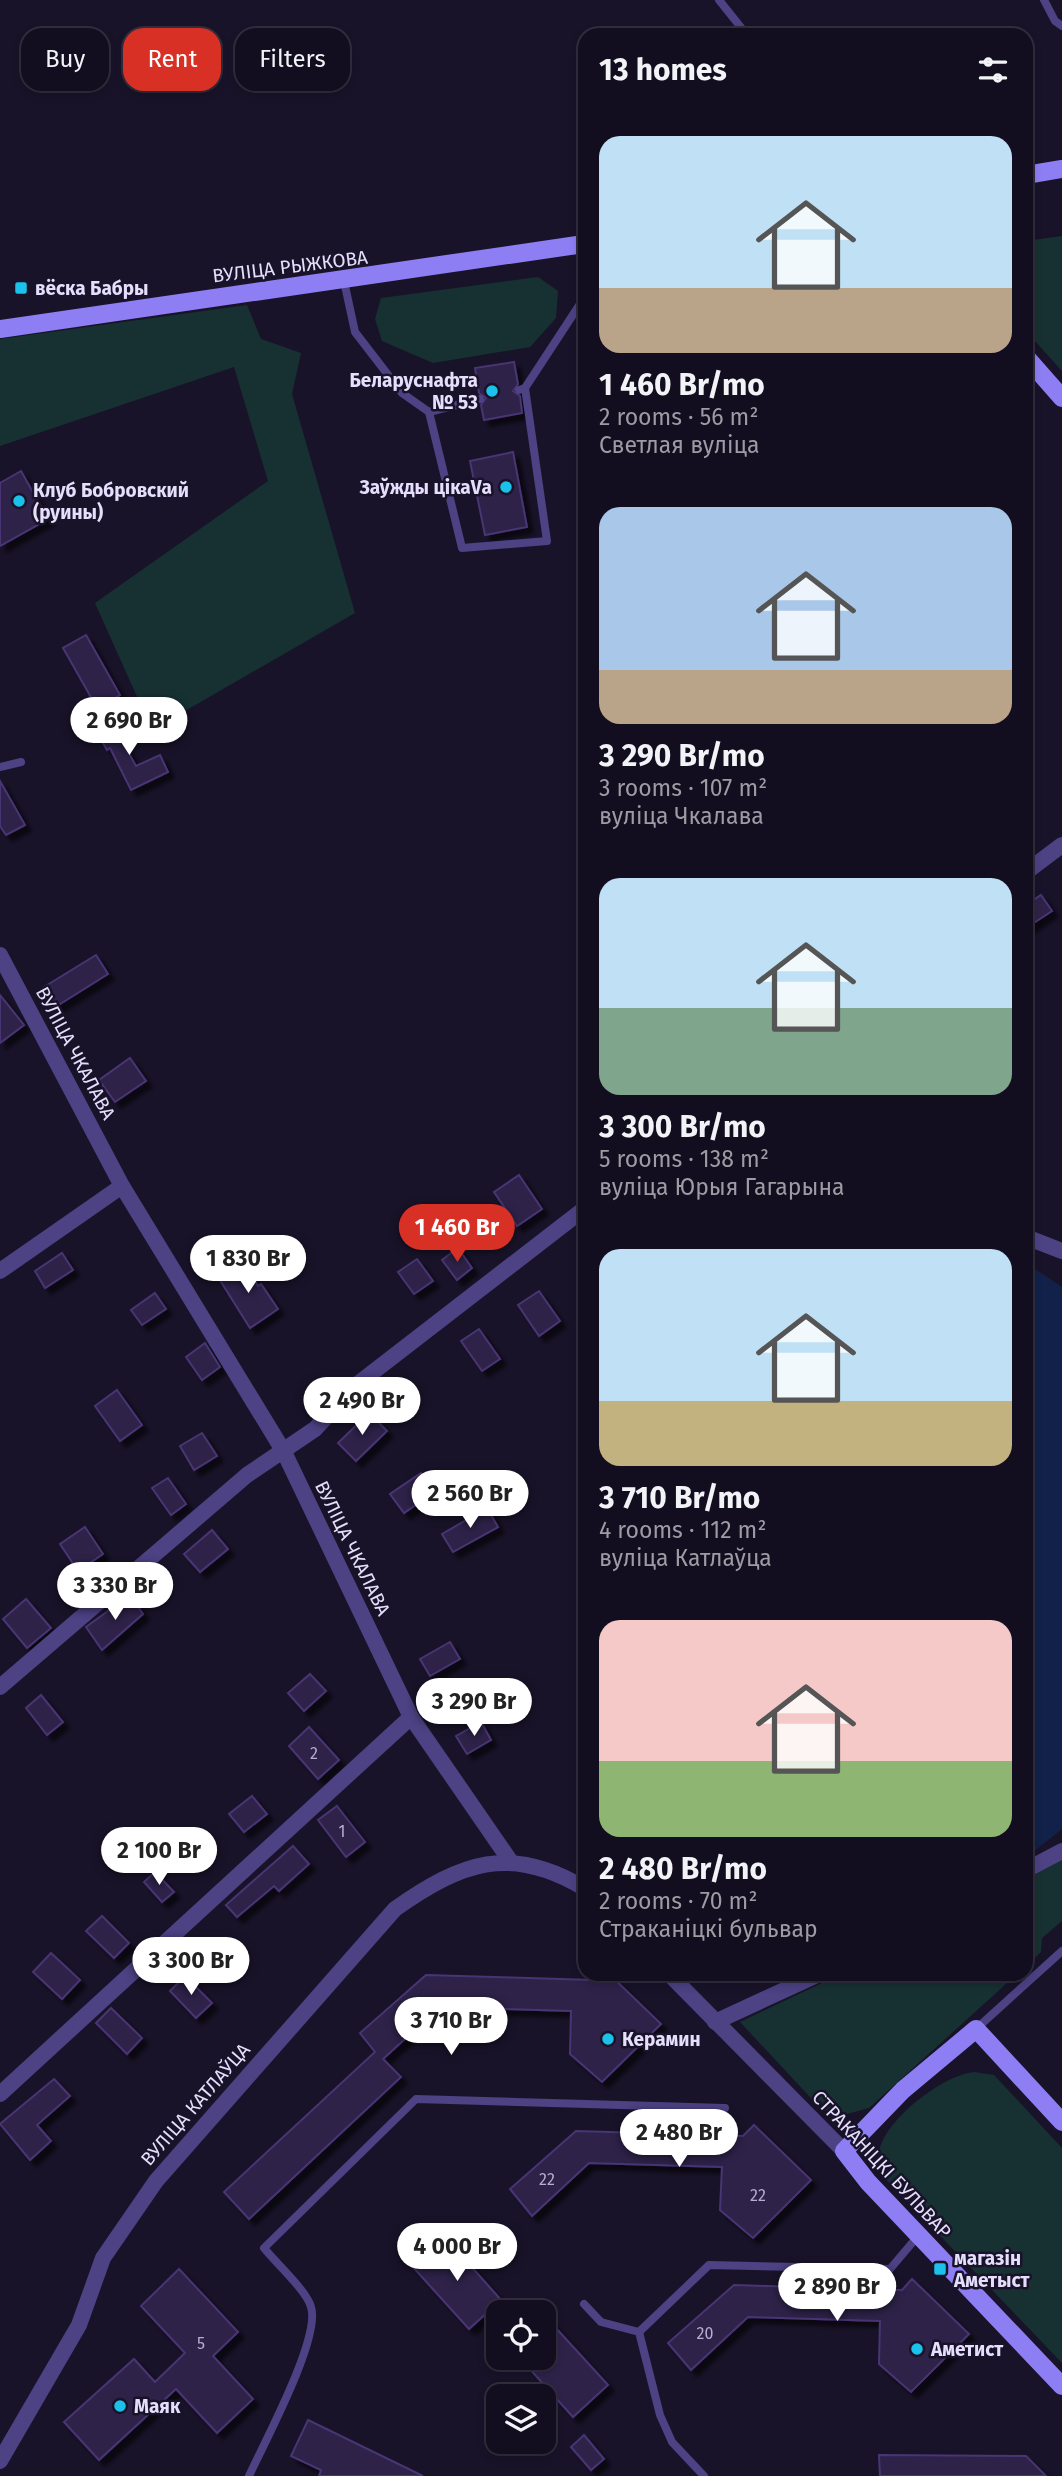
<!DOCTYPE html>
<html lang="en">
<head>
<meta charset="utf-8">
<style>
	:root { --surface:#130e1f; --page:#1c1728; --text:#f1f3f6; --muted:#9d9ca4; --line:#322e3d; --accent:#d93025 }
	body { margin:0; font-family:"Fira Sans",sans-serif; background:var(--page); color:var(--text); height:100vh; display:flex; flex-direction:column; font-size:26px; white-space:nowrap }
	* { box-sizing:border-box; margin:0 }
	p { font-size:23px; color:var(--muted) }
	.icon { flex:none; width:38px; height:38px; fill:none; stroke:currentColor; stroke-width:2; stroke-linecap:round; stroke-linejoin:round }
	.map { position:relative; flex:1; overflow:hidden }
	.side { position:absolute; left:578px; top:28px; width:455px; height:1953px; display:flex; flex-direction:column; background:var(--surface); border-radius:21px; box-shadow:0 4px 10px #0003,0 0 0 2px var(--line) }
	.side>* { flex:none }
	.banner { position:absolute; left:21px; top:28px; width:452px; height:63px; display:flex; gap:14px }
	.tools { position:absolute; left:486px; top:2300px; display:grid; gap:14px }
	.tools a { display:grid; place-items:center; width:70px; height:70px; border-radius:14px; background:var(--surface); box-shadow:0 4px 10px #0003,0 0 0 2px var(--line); font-size:35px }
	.price { position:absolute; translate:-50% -60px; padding:0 16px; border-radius:24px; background:#fff; color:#222; font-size:23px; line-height:46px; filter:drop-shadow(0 2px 4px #0008) }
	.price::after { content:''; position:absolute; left:50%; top:42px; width:21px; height:16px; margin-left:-10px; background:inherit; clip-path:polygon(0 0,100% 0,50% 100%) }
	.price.selected { background:var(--accent); color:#fff }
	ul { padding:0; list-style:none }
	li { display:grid; align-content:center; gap:14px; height:371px; padding:0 21px }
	li span { display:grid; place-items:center; height:217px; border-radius:21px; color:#555 }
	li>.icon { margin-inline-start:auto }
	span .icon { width:126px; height:126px; fill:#fffc; stroke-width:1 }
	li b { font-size:30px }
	h2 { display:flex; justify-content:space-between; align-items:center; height:84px; padding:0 21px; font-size:30px }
	.tag { padding:0 24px; border-radius:21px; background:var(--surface); box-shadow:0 4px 10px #0003,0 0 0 2px var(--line); font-size:24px; line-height:63px }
	.tag.selected { background:var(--accent); color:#fff }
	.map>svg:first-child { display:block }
	.green { fill:#173133 }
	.water { fill:#122149 }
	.building { fill:#2d2149; stroke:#483573; stroke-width:2; filter:url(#shadow) }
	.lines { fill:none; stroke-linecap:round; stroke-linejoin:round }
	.lane { stroke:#4c4284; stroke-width:8 }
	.street { stroke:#4c4284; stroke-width:16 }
	.secondary { stroke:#8d7ef4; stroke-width:18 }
	.poi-dot { fill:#1bc1eb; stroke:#191329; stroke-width:2.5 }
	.labels { text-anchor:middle; stroke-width:5; stroke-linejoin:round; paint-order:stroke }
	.number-label { font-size:16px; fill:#b7afcf }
	.street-label { font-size:19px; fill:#e5defc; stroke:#191329 }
	.poi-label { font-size:19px; font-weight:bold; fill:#e5defc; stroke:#191329; text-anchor:start }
</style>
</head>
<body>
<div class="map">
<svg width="1062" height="2476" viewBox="0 0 1062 2476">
	<defs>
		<filter id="shadow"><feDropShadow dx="6" dy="6" stdDeviation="2" flood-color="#0009"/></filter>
	</defs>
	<rect width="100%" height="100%" fill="#191329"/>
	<g class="green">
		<path d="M1062,236V371L1026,331V241Z"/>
		<path d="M538,277L558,291L556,318L530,347L433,363L382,341L375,319L381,298Z"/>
		<path d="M247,305L261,339L301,353L292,394L355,613L152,730L95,603L268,481L234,367L0,446V339Z"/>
		<path d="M1062,1858V1921L1042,1938L1041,1952L1026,1966V1880Z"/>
		<path d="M841,1974H1017L869,2108L847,2114L822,2110L740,2022Z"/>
		<path d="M974,2072L994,2075L1062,2148V2363L881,2174C879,2162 877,2153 882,2142C894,2114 944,2075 974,2072Z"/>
	</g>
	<path class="water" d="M1026,1263L1062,1287V1829L1033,1852H1026Z"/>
	<g class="building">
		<path d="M514,362L518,384L513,391L520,396L522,413L484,420L481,405L486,398L479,393L475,368Z"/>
		<path d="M513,452L527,527L485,535L470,461Z"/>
		<path d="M21,471L48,519L0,546V483Z"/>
		<path d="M86,635L120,695L97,708L63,648Z"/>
		<path d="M108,716L136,766L160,755L168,772L131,790L110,748L107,750L93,725Z"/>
		<path d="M0,781L25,825L6,835L0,826Z"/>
		<path d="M1041,895L1052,911L1026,928V905Z"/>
		<path d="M96,955L108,974L57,1006L44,987Z"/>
		<path d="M0,995L24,1025L0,1043Z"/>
		<path d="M130,1058L146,1081L115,1102L99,1080Z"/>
		<path d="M519,1175L542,1209L517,1226L494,1192Z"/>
		<path d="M458,1248L472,1268L457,1280L442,1260Z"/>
		<path d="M62,1253L73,1270L45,1288L35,1271Z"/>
		<path d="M417,1259L433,1281L414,1294L398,1272Z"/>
		<path d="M245,1262L258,1286L261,1284L278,1309L250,1328L218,1277Z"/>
		<path d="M539,1291L560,1321L539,1336L518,1305Z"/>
		<path d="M155,1293L166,1309L142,1325L131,1310Z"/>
		<path d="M479,1329L500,1359L482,1371L461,1341Z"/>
		<path d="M205,1343L220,1367L202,1380L186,1357Z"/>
		<path d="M117,1390L142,1425L120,1441L95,1406Z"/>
		<path d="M369,1413L387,1431L356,1461L338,1443Z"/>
		<path d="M202,1433L217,1456L194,1470L180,1446Z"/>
		<path d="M421,1473L434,1492L404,1513L390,1494Z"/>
		<path d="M168,1478L186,1504L171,1515L152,1488Z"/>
		<path d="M487,1508L498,1527L453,1552L442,1534Z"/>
		<path d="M85,1527L103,1554L78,1571L60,1544Z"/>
		<path d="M212,1530L228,1549L200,1572L184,1554Z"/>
		<path d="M130,1595L143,1614L102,1650L86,1627Z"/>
		<path d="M26,1599L51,1628L27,1648L3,1619Z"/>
		<path d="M450,1642L460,1659L430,1676L420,1659Z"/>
		<path d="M310,1674L326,1691L304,1711L288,1693Z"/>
		<path d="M41,1695L63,1722L47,1735L26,1708Z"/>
		<path d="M481,1722L491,1740L467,1754L456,1736Z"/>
		<path d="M309,1727L339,1760L318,1779L289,1746Z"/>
		<path d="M252,1796L267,1814L244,1832L229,1814Z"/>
		<path d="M337,1806L365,1842L346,1857L318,1820Z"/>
		<path d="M293,1846L309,1864L279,1891L274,1886L237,1917L226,1905Z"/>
		<path d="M155,1872L174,1892L162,1902L144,1882Z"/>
		<path d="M102,1916L129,1943L114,1958L86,1931Z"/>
		<path d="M51,1953L80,1980L62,1999L33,1972Z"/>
		<path d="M599,1974H609L661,2024L602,2082L570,2054L571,2011L440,2007L383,2059L401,2077L249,2219L224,2192L375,2052L360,2033L426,1975L593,1980Z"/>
		<path d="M185,1976L212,2003L196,2018L170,1991Z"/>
		<path d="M111,2008L142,2038L127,2054L96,2023Z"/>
		<path d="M54,2079L70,2096L37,2125L51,2141L30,2160L0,2124Z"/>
		<path d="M754,2125L811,2180L753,2238L720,2210L722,2167L589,2163L532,2216L510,2189L576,2131L743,2136Z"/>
		<path d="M445,2237L501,2300L469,2329L412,2266Z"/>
		<path d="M179,2269L238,2332L213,2356L253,2399L217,2433L176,2389L99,2460L64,2422L134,2359L155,2382L185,2353L141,2306Z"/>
		<path d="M912,2279L969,2334L911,2392L879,2364L880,2321L748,2317L691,2370L668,2343L734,2285L902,2290Z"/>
		<path d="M544,2315L608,2385L573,2417L519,2357H544Z"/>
		<path d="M308,2420L423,2476H319L321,2470L291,2456Z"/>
		<path d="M584,2435L604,2459L591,2470L571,2447Z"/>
		<path d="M879,2455L1026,2456L1046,2476H880Z"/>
	</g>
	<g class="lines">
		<g class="lane">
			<path d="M719,0L747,35"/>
			<path d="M1044,0L1055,21L1062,26"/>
			<path d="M344,281L355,332L402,393L429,412L480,399"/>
			<path d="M519,390L525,388L584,298"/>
			<path d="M429,412L462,548L547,541L525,388"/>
			<path d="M0,767L21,762"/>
			<path d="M976,2029L1062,1951"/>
			<path d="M584,2304L601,2322L639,2332L660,2415L672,2442L704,2476"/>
			<path d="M639,2332L709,2265L890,2269L918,2236"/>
			<path d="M249,2476C264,2443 321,2338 311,2307C307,2291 275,2262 264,2248L416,2099L725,2108"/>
		</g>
		<g class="street">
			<path d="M1026,872L1062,845"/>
			<path d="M0,955L122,1186L284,1452L411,1717L511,1862"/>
			<path d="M1026,1237L1062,1251"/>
			<path d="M0,1271L122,1186"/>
			<path d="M0,1687L247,1475L315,1429L355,1386L584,1209"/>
			<path d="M1026,1870L1062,1851"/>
			<path d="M669,1974L844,2151"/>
			<path d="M715,2022L819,1974"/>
			<path d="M0,2094L411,1717"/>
			<path d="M0,2461L79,2325L103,2258L156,2181L395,1909C462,1862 510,1844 584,1888"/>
		</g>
		<g class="secondary">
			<path d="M1026,175L1062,169"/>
			<path d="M0,329L584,244"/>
			<path d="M1026,357L1062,398"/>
			<path d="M1062,2122L976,2029L903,2090L844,2151L868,2182L1062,2386"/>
		</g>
	</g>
	<g class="poi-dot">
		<rect x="14" y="281" width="14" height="14" rx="3.5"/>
		<circle cx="492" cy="391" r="7"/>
		<circle cx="506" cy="487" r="7"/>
		<circle cx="19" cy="501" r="7"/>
		<circle cx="608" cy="2039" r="7"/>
		<rect x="933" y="2262" width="14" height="14" rx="3.5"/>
		<circle cx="917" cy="2349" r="7"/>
		<circle cx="120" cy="2406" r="7"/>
	</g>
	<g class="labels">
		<g class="number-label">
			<text x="314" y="1759">2</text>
			<text x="342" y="1837">1</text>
			<text x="547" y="2185">22</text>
			<text x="758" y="2201">22</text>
			<text x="705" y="2339">20</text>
			<text x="201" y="2349">5</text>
		</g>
		<g class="street-label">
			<text transform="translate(290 266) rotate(-7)" y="7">ВУЛІЦА РЫЖКОВА</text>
			<text transform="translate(76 1053) rotate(62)" y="7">ВУЛІЦА ЧКАЛАВА</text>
			<text transform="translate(353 1548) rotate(64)" y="7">ВУЛІЦА ЧКАЛАВА</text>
			<text transform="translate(195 2104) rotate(-49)" y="7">ВУЛІЦА КАТЛАЎЦА</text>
			<text transform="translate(882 2164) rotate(47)" y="7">СТРАКАНІЦКІ БУЛЬВАР</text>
		</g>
		<g class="poi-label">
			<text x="35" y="295">вёска Бабры</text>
			<text x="478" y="387" text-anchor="end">Беларуснафта<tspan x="478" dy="22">№ 53</tspan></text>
			<text x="492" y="494" text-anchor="end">Заўжды цікаVа</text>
			<text x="33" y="497">Клуб Бобровский<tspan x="33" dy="22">(руины)</tspan></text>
			<text x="622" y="2046">Керамин</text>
			<text x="954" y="2265">магазін<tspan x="954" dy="22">Аметыст</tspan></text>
			<text x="931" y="2356">Аметист</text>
			<text x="134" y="2413">Маяк</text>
		</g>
	</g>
</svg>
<div class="tools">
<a><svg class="icon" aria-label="locate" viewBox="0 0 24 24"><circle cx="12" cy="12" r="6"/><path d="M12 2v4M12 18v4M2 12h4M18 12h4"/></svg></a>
<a><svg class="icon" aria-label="layers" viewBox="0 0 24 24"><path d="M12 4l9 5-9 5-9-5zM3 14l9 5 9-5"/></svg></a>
</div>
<b class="price" style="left:129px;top:757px">2 690 Br</b>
<b class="price selected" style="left:457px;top:1264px">1 460 Br</b>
<b class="price" style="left:248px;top:1295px">1 830 Br</b>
<b class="price" style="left:362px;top:1437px">2 490 Br</b>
<b class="price" style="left:470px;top:1530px">2 560 Br</b>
<b class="price" style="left:115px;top:1622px">3 330 Br</b>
<b class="price" style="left:474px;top:1738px">3 290 Br</b>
<b class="price" style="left:159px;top:1887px">2 100 Br</b>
<b class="price" style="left:191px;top:1997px">3 300 Br</b>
<b class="price" style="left:451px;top:2057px">3 710 Br</b>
<b class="price" style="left:679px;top:2169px">2 480 Br</b>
<b class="price" style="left:457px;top:2283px">4 000 Br</b>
<b class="price" style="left:837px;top:2323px">2 890 Br</b>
<div class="banner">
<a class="tag">Buy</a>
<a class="tag selected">Rent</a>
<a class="tag">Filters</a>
</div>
<section class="side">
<h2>13 homes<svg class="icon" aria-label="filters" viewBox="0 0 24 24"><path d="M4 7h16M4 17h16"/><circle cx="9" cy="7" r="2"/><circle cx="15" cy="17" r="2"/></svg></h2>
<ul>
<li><span style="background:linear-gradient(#bfe0f5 70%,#b9a48a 0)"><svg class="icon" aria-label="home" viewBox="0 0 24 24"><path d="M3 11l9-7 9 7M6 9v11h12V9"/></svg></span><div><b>1 460 Br/mo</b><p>2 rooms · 56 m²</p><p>Светлая вуліца</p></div></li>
<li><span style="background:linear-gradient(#a9c7e8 75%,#b9a48a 0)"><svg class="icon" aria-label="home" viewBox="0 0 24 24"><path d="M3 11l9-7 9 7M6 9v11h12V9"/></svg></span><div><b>3 290 Br/mo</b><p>3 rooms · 107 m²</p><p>вуліца Чкалава</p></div></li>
<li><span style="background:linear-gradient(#bfe0f5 60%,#7fa58c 0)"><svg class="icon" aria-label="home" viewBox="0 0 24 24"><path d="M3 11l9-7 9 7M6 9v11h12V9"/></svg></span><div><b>3 300 Br/mo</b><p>5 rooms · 138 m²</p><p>вуліца Юрыя Гагарына</p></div></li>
<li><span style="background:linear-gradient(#bfe0f5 70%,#c2b280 0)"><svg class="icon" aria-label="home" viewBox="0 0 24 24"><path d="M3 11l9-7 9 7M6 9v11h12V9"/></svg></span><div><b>3 710 Br/mo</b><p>4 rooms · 112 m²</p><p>вуліца Катлаўца</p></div></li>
<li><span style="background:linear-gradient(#f6c9c9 65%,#8fb573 0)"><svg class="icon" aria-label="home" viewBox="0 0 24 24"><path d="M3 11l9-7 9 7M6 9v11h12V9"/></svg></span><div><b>2 480 Br/mo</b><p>2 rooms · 70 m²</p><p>Страканіцкі бульвар</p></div></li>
</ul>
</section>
</div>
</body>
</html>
